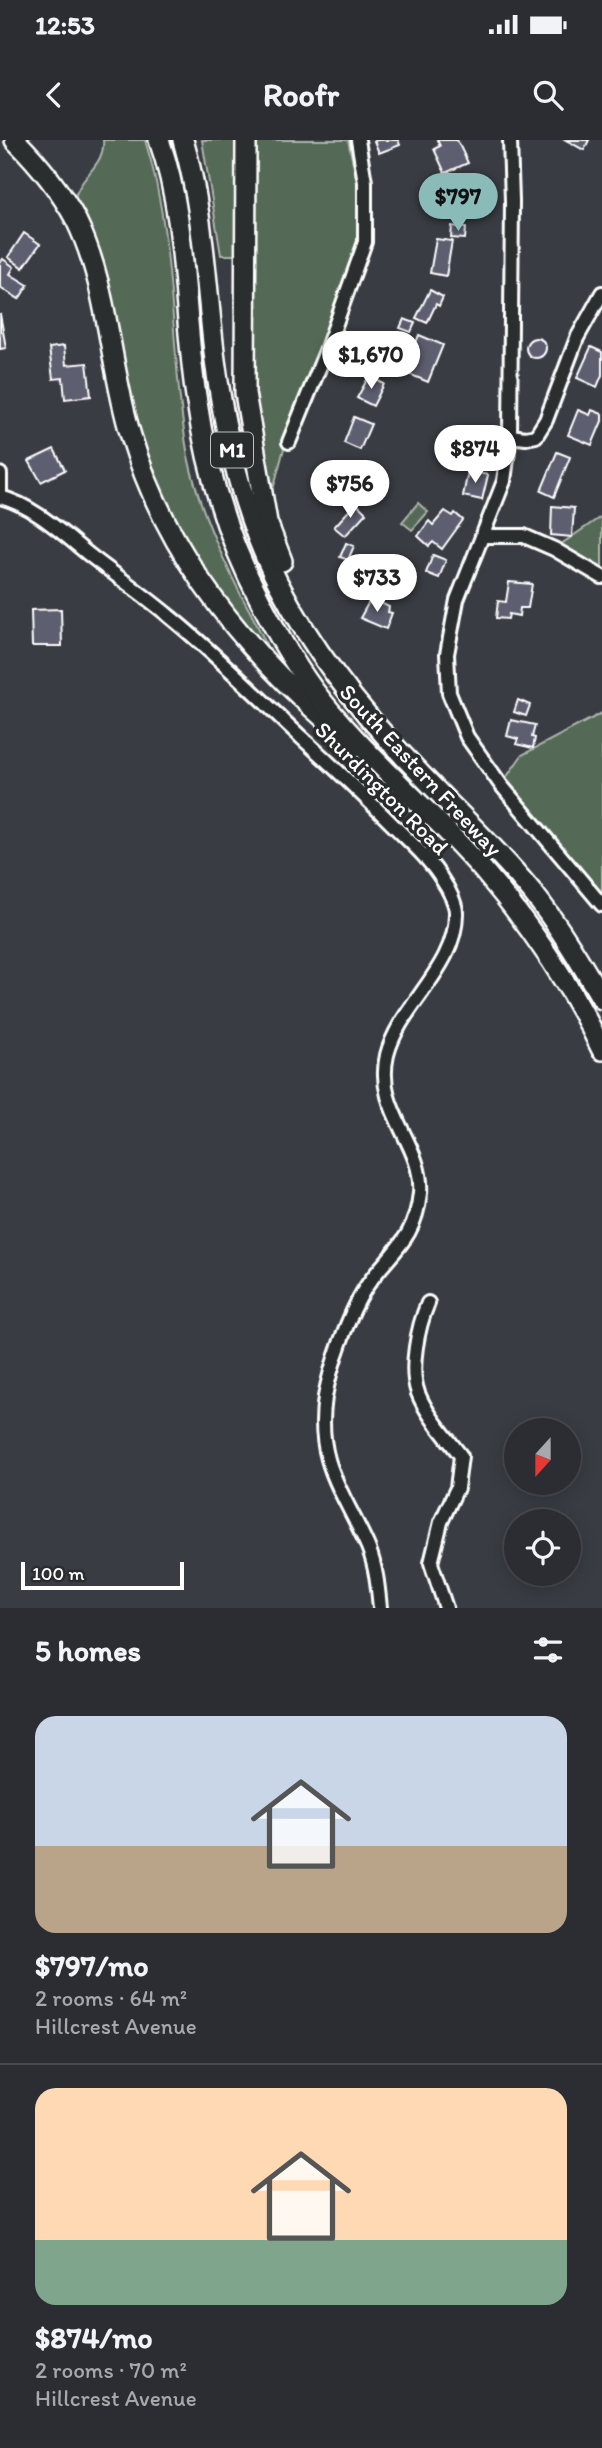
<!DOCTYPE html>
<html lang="en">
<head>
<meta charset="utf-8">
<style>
	:root { --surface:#2b2d32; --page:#37393e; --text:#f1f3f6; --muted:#a6a8ac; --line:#47494d; --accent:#8bbbb9 }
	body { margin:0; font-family:Itim,sans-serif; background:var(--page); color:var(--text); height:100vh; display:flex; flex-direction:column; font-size:26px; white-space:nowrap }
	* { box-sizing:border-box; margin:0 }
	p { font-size:23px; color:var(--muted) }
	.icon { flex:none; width:38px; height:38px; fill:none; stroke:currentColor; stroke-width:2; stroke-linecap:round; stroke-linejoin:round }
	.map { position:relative; height:1468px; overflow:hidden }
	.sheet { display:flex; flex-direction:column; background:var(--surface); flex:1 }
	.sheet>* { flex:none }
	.needle { width:46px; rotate:201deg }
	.controls { position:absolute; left:504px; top:1278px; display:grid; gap:14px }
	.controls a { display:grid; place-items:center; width:77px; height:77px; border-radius:50%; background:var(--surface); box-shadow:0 4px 18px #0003,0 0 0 2px var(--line); font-size:35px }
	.scale { position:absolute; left:21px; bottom:18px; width:163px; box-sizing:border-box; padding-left:7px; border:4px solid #fff; border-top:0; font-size:19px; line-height:24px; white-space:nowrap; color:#fff; -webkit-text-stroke:5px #2a2d2e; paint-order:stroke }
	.price { position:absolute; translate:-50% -60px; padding:0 16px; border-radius:24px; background:#fff; color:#222; font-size:23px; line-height:46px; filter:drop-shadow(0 2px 4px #0008) }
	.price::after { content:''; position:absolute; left:50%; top:42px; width:21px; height:16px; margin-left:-10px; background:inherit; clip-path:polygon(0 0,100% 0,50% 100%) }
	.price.selected { background:var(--accent); color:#111 }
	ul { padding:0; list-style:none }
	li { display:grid; align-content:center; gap:14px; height:371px; padding:0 35px }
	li+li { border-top:2px solid var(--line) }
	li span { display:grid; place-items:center; height:217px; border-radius:21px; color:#555 }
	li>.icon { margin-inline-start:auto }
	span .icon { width:126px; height:126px; fill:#fffc; stroke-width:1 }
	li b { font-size:30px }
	h2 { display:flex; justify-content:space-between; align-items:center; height:84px; padding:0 35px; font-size:30px }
	.status { display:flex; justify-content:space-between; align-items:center; height:49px; padding:0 35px; background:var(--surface); direction:ltr }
	.status svg { height:19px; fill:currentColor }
	header { display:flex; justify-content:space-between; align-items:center; height:91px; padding:0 35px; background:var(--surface); font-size:32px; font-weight:700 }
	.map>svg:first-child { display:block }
	.green { fill:#546a56; stroke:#aab4aa; stroke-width:2 }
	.building { fill:#5d5e70; stroke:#fff; stroke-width:2 }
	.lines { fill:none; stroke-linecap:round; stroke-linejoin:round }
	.minor-casing { stroke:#fff; stroke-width:18 }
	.highway-casing { stroke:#fff; stroke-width:24 }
	.minor { stroke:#2a2d2e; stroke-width:12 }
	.highway { stroke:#2a2d2e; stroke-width:19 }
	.labels { text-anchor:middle; stroke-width:7; stroke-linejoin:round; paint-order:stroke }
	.shield { fill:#2a2d2e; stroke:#bfc0c0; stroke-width:2 }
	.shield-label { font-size:21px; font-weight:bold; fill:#fff }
	.street-label { font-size:23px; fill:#fff; stroke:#2a2d2e }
</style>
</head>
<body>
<div class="status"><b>12:53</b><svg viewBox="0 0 49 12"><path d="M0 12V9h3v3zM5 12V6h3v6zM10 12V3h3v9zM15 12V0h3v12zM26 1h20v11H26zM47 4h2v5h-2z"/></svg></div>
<header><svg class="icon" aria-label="back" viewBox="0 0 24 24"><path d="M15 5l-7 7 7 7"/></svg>Roofr<svg class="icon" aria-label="search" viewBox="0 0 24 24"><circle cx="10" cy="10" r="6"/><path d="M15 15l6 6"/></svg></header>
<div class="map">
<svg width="602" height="1468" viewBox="0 0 602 1468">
	<rect width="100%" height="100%" fill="#393c42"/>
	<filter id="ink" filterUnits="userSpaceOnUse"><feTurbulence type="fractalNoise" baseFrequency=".0143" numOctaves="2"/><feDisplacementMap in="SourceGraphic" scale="14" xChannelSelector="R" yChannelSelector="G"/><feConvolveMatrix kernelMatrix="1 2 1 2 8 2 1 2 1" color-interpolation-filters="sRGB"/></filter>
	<g filter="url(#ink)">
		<g class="green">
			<path d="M103,0H145C177,102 169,211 188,316C198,365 219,411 241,455C252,475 264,496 271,517L251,494L173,387L140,300L75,57C81,35 106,24 103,0Z"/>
			<path d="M202,0H241L239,115H221Z"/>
			<path d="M254,0H348L358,46L357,103L286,301L274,346L268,335L251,245Z"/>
			<path d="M418,363L428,372L412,390L402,382Z"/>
			<path d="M602,376V437L554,409Z"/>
			<path d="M602,573V765L501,645L522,615Z"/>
		</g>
		<g class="building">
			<path d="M378,0H398L400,5L379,13L374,1Z"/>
			<path d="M437,0H457L468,23L445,33L434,9L440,6Z"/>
			<path d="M566,0H589L584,10Z"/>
			<path d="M452,86L466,88L465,99L451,98Z"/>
			<path d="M24,93L40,104L23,128L8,117Z"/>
			<path d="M436,99L452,101L446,136L430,133Z"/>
			<path d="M3,119L14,127L10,134L28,145L19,159L0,147V123Z"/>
			<path d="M430,150L443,157L439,166L436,164L427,183L416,178Z"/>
			<path d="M0,174L6,208L0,209Z"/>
			<path d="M404,179L415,183L411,192L400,188Z"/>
			<path d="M419,195L443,205L428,242L404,232Z"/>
			<circle cx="536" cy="208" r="10"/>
			<path d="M64,206L66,225L87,223L91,256L65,259L63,238L53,239L49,208Z"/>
			<path d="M591,207L602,212V235L597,247L577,238Z"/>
			<path d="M369,236L384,244L373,266L357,258Z"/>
			<path d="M578,270L590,275L592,270L602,274V281L592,305L568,295Z"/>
			<path d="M354,277L371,284L360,310L344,303Z"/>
			<path d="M54,309L65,330L41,342L29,321Z"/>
			<path d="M557,312L570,317L554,357L541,351Z"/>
			<path d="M468,331L488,335L482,360L463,356Z"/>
			<path d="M356,363L366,373L345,396L334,387Z"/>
			<path d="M552,366L574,368L572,397L551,395Z"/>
			<path d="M445,371L453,376L455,373L463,380L442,409L433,402L429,406L418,396L429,381L433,385Z"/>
			<path d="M346,403L354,406L348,420L340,417Z"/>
			<path d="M433,415L446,420L439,438L426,433Z"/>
			<path d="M509,442L532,444L528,468H520L519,476L509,474L508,479L496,478L498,461L506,462Z"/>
			<path d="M380,443L387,446L383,459L376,456Z"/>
			<path d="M371,458L389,467L388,472L392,473L386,489L360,478Z"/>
			<path d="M61,469L62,506H32L31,470Z"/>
			<path d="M518,560L530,565L526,576L514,572Z"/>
			<path d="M511,580L535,585L532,597L535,598L533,608L516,604L518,599L507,596Z"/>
		</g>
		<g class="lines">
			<defs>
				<g id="minor">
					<path d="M510,0L512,61L510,296L504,341L457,460L447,514L449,553L467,597L501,645L602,765"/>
					<path d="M510,296L526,298L536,296L546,280L577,198L602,153"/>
					<path d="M289,302L326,211L365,102V42L358,0"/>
					<path d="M0,334V356"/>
					<path d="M0,357C35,366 64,395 92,417C118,437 144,455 169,476C216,514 258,557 302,598C333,626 363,655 392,684C410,702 430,719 443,741C448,748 456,764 456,772C457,828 400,864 387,915C374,971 424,1004 420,1053C415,1102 390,1111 366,1147C349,1173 330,1227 325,1257C315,1323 344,1352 368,1407C376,1426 378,1447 380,1468"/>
					<path d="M483,396H524L554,409L602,437"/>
					<path d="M428,1163C418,1186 409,1229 418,1253C427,1276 446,1296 461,1316L457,1348L441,1382L431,1423L446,1468"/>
				</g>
				<g id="highway">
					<path d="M15,0C39,24 60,50 76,80C109,147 109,225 131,296C165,409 238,503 326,580"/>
					<path d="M159,0C188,81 183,172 196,256C206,328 227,398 261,462C278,496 299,532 322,561C371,622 432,671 483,730C530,785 571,845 602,910"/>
					<path d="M183,0C204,72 206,146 215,220C225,296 243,375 278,443C313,511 360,571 413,626C453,669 496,707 533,753C559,786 581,823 602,859"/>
					<path d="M246,0L245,253L267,382L282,421"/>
				</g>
			</defs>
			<use href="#minor" class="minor-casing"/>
			<use href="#highway" class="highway-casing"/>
			<use href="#minor" class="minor"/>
			<use href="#highway" class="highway"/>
		</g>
	</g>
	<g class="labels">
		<rect class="shield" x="211" y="292.5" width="42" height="35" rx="5"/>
		<g class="shield-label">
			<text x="232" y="317">M1</text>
		</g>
		<g class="street-label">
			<text transform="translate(421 630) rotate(47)" y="8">South Eastern Freeway</text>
			<text transform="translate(382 648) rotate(45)" y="8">Shurdington Road</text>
		</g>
	</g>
</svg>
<div class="controls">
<a><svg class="needle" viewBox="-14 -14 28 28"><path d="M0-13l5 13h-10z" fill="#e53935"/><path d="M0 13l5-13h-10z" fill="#a6a8ac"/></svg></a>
<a><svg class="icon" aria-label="locate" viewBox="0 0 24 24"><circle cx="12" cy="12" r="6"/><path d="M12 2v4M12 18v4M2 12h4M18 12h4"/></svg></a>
</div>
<div class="scale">100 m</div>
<b class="price selected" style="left:458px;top:93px">$797</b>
<b class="price" style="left:371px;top:251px">$1,670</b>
<b class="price" style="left:475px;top:345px">$874</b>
<b class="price" style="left:350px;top:380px">$756</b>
<b class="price" style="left:377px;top:474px">$733</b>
</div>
<section class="sheet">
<h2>5 homes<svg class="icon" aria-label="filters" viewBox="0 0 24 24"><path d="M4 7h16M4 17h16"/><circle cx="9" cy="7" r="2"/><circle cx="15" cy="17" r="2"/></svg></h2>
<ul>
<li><span style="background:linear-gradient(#c9d6e8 60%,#b9a48a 0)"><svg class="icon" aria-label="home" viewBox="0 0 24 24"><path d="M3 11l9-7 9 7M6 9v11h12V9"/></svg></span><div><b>$797/mo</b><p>2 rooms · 64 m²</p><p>Hillcrest Avenue</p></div></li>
<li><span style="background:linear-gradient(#ffd9b3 70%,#7fa58c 0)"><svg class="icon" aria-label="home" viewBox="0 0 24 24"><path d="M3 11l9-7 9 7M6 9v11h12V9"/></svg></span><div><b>$874/mo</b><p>2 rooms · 70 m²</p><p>Hillcrest Avenue</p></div></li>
</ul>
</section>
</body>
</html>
